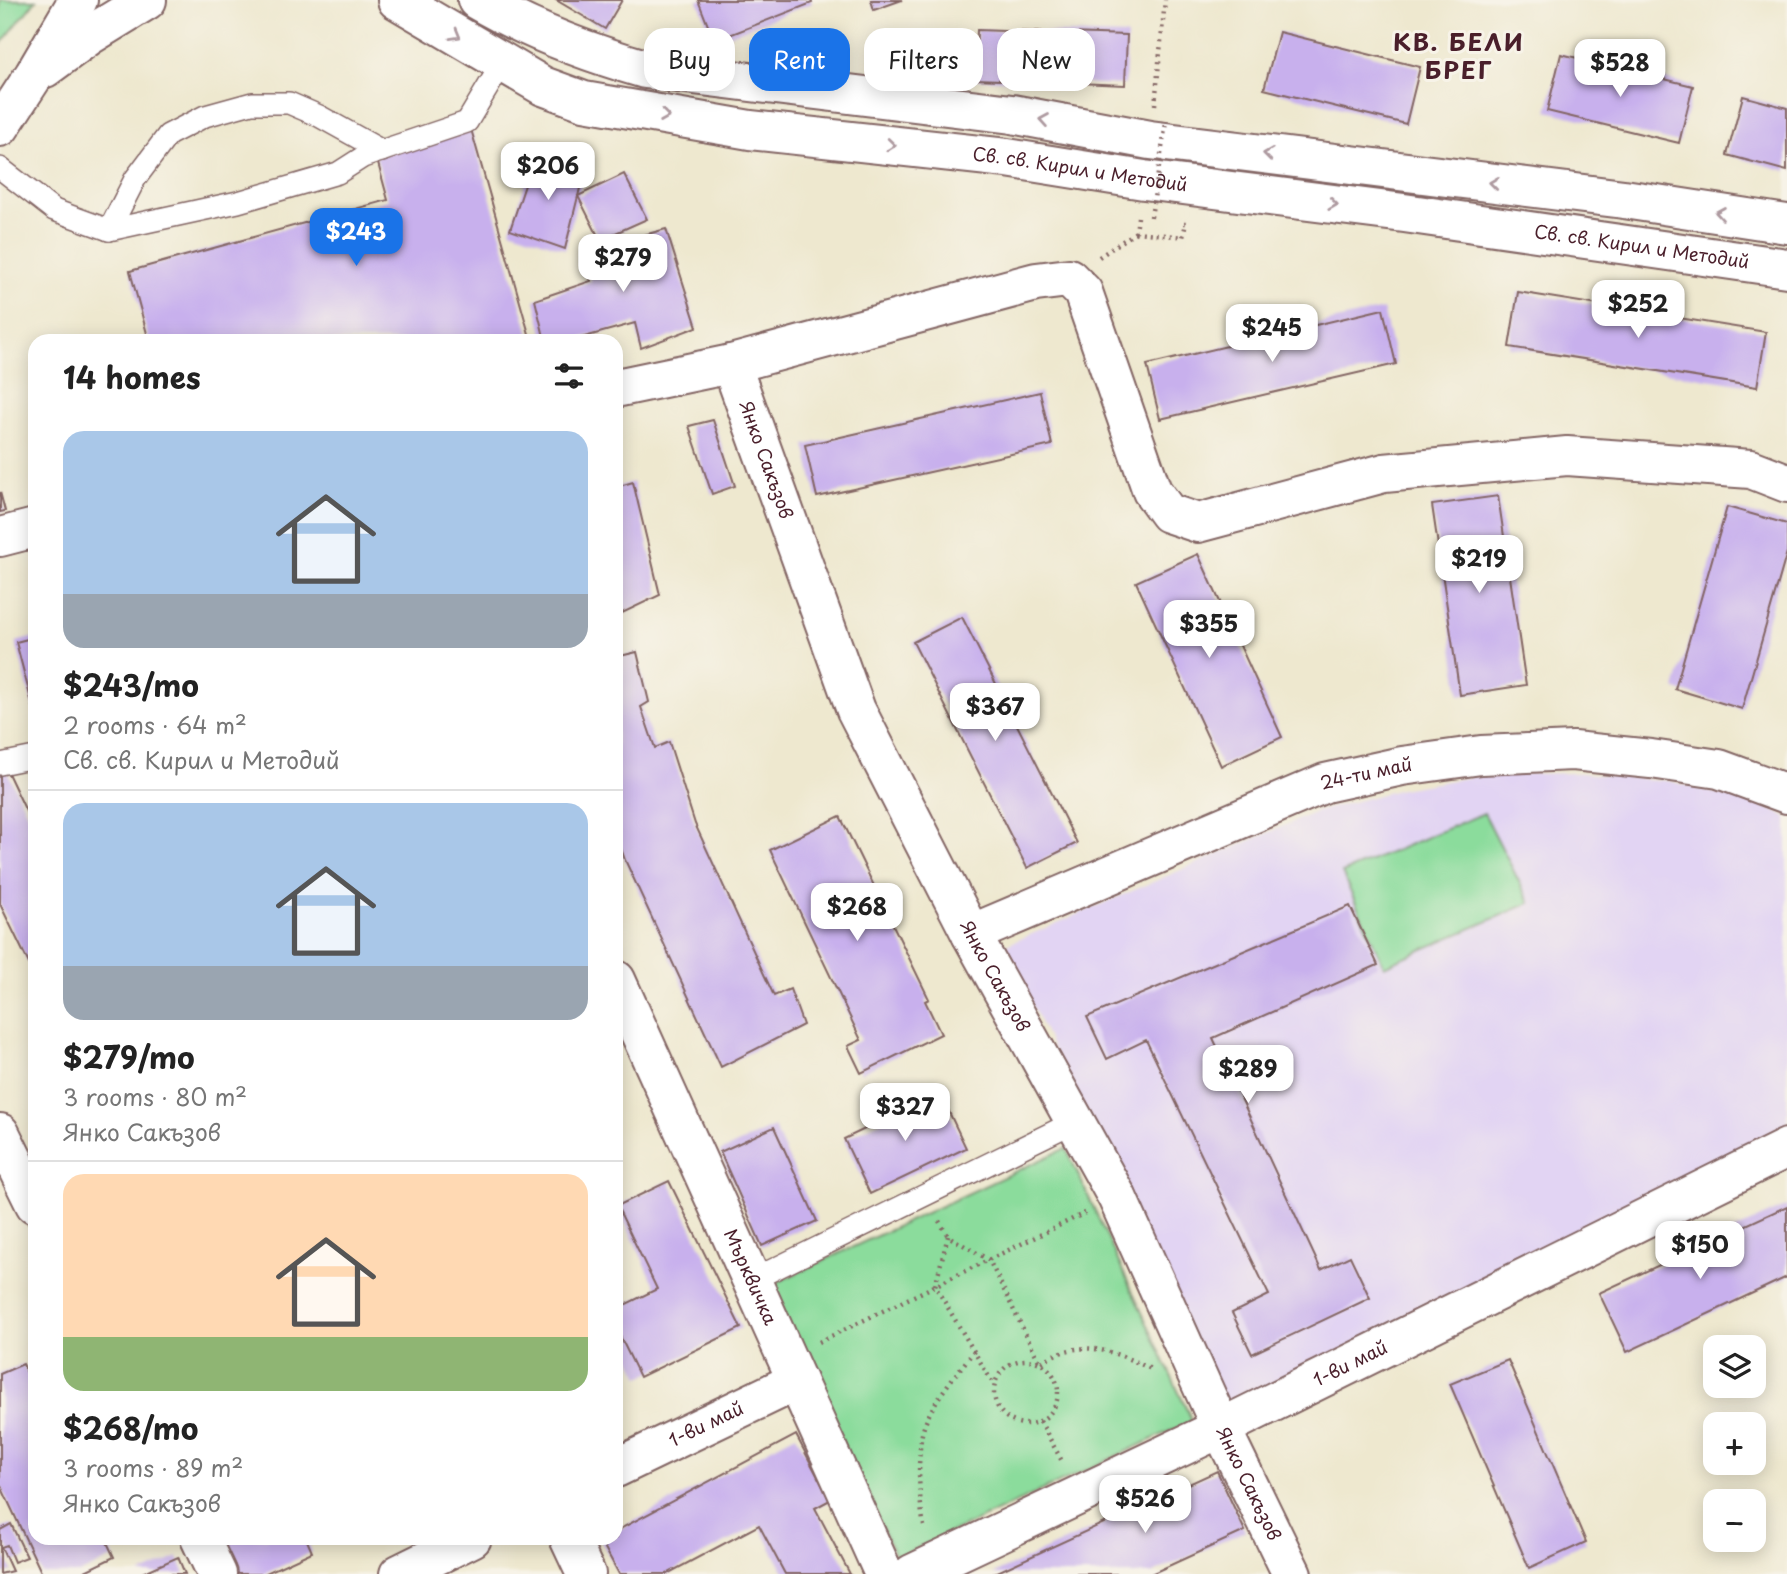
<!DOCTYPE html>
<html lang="en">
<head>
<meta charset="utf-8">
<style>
	:root { --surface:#fff; --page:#f2f2f2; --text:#222; --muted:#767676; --line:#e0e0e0; --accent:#1a73e8 }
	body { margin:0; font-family:"Playpen Sans",sans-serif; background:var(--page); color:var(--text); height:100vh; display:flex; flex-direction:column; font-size:26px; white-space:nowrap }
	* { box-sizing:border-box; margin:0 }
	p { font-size:23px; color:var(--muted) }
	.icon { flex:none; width:38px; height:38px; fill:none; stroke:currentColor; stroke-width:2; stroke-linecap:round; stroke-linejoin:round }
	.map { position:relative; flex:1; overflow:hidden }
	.panel { position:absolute; left:28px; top:334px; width:595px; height:1211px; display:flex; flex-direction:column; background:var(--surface); border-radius:21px; box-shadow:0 4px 18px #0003 }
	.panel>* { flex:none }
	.top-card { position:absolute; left:644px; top:28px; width:665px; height:63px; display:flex; gap:14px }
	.fabs { position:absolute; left:1703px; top:1335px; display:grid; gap:14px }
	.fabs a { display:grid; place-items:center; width:63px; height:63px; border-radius:14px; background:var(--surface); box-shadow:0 4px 18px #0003; font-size:35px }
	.price { position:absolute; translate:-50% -60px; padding:0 16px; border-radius:14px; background:#fff; color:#222; font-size:23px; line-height:46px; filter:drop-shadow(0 2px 4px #0008) }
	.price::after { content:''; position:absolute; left:50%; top:42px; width:21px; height:16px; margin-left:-10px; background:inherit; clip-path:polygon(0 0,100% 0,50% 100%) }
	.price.current { background:var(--accent); color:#fff }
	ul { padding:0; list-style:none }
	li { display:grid; align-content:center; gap:14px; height:371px; padding:0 35px }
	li+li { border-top:2px solid var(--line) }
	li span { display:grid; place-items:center; height:217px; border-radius:21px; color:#555 }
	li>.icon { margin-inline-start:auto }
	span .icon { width:126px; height:126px; fill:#fffc; stroke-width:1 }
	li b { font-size:30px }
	h2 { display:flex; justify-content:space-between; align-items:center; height:84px; padding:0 35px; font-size:30px }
	.tag { padding:0 24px; border-radius:21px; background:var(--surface); box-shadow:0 4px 18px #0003; font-size:24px; line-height:63px }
	.tag.current { background:var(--accent); color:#fff }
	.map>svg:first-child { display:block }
	.built { fill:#e2d4f3 }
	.green { fill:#8bdc9c; stroke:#6a7e64; stroke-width:2 }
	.building { fill:#c8b0ed }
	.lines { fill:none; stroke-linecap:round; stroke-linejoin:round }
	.service-casing { stroke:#836564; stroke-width:24 }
	.minor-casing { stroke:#836564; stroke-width:42 }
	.secondary-casing { stroke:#836564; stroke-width:42 }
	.path { stroke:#836564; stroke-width:4.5; stroke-dasharray:2 5; stroke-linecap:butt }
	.service { stroke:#fff; stroke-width:21 }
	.minor { stroke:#fff; stroke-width:38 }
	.secondary { stroke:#fff; stroke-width:38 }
	.path-bridge { stroke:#836564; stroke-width:4.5; stroke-dasharray:2 5; stroke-linecap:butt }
	.oneway { stroke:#ae9aa0 }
	.labels { text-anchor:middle; stroke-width:6; stroke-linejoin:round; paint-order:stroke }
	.street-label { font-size:18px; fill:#4a1f2b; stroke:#f7f3e8 }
	.district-label { font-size:24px; font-weight:bold; letter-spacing:2px; fill:#4a1f2b; stroke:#f7f3e8 }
</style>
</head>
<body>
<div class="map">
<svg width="1787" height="1574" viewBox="0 0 1787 1574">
	<rect width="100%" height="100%" fill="#f7f3e8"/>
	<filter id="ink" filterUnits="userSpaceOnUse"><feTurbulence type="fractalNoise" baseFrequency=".0143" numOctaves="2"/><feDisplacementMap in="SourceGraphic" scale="14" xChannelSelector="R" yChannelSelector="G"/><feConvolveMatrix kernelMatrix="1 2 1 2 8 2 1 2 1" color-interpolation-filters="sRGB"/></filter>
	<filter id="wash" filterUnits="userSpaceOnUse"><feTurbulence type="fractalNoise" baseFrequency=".00686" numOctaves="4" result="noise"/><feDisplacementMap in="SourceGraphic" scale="28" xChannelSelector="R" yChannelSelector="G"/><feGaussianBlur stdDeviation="1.57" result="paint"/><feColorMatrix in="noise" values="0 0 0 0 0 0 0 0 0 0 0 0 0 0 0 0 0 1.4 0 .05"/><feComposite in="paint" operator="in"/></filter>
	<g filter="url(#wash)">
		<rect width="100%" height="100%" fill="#eee8cf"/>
		<path class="built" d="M1581,773L1669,781L1758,804L1787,817V1136L1225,1409L1004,946L1316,812L1401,789L1483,775Z"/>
		<g class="green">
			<path d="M0,0H36L0,45Z"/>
			<path d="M1484,813L1530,903L1384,966L1342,873Z"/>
			<path d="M1066,1148L1192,1421L896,1558L769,1286Z"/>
		</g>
		<g id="blocks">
			<g class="building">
				<path d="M556,0H622L605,29Z"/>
				<path d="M698,0H811L812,3L714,41Z"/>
				<path d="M871,0H902L874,10Z"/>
				<path d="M977,30L1127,35L1125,85L975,79Z"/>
				<path d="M1279,32L1420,67L1406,124L1264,89Z"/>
				<path d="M1561,54L1693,86L1679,143L1547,111Z"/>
				<path d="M1743,96L1787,108V171L1727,155Z"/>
				<path d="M471,129L531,341H149L130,271L388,200L376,156Z"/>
				<path d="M535,155L584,172L565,249L510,230Z"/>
				<path d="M624,174L647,219L600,240L578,196Z"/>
				<path d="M666,229L697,327L641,348L635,323L570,341H545L535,300L591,281L581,252Z"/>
				<path d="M1518,292L1766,332L1757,387L1509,347Z"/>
				<path d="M1383,309L1396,364L1160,419L1147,365Z"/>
				<path d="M1040,392L1052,445L817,497L805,445Z"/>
				<path d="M713,420L735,486L712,494L689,426Z"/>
				<path d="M633,482L660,595L616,616V487Z"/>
				<path d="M0,492L5,511L0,512Z"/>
				<path d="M1498,496L1526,685L1460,695L1432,505Z"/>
				<path d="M1727,507L1787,524V552L1742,709L1675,689Z"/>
				<path d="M1198,554L1282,737L1221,766L1136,582Z"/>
				<path d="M962,617L1077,843L1027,868L913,642Z"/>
				<path d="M35,637V711H34L16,642Z"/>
				<path d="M637,652L649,702L641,707L655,748L669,742L695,824L774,996L790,989L803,1025L721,1067L625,860L616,834V657Z"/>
				<path d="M5,767L35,830V976L0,904V769Z"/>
				<path d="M840,816L929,999L925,1001L941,1034L861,1073L848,1046L861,1040L770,850Z"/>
				<path d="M1350,906L1378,965L1213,1038L1321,1270L1350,1256L1370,1298L1252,1354L1232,1313L1269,1295L1146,1040L1107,1059L1087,1017Z"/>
				<path d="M940,1093L966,1148L870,1194L844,1139Z"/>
				<path d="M774,1127L817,1221L762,1246L720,1152Z"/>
				<path d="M669,1181L741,1328L640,1377L616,1328V1309L657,1289L617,1206Z"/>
				<path d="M1787,1206V1277L1627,1352L1599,1293Z"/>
				<path d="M1508,1360L1586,1542L1529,1568L1450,1384Z"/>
				<path d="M23,1364L35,1390V1538H105L114,1557L79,1574H42L0,1484V1374Z"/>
				<path d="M796,1435L830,1500L815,1508L850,1574H785L759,1525L667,1574H619L600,1539L616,1538V1531Z"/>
				<path d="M1217,1471L1245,1531L1151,1574H993Z"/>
				<path d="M11,1524L27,1557L14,1562L7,1545L1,1547L12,1571L0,1574V1530Z"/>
				<path d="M217,1538H306L312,1552L264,1574H234Z"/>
				<path d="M178,1557L185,1574H140Z"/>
			</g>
		</g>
	</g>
	<g filter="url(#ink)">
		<use href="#blocks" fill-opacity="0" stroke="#836564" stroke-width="2"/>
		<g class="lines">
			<defs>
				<g id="service">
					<path d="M0,168L54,210L109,230L238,202L338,173L363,157L467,122L503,62"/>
					<path d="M109,230L135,179L168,135L205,116L252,103H289L319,116L382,151"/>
					<path d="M0,764L35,757"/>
					<path d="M752,1280L1076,1121"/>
				</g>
				<g id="minor">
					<path id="s1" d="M731,364L856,710L971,934L1117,1197L1221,1428L1292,1574"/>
					<path d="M616,388L731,364L1036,282L1069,278L1083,292L1152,491L1168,513L1198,523L1384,473L1567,456L1751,469L1787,483"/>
					<path d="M0,537L35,528"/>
					<path id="s2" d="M971,934L1325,783L1402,766L1481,755L1573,751L1651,759L1719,769L1787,794"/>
					<path id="s3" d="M616,980L884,1574"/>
					<path d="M0,1133L35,1204"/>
					<path id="s4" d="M616,1468L797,1381"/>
					<path d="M200,1538L217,1574"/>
					<path d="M569,1538L586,1574"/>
					<path d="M399,1574L472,1538"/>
					<path id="s5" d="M912,1574L1221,1428L1787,1148"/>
				</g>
				<g id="secondary">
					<path id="s6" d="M397,0L543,86L584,101L750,130L1007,158L1144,180L1404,213L1787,268"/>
					<path d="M477,0C530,31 586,52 645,69L1012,114L1150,140L1624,199L1787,224"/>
					<path d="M45,68L90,35L147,0"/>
					<path d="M0,127L34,75L78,0"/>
				</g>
			</defs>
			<use href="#service" class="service-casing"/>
			<use href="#minor" class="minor-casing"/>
			<use href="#secondary" class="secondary-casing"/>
			<g class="path">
				<path d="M1155,105L1165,0"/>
				<path d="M1138,217L1136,232L1183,237L1186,223H1184"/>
				<path d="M1099,257L1136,232"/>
				<path d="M939,1221L948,1236L989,1260L1040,1363C1080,1337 1111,1350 1151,1369"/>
				<path d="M948,1236L935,1286L994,1385"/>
				<path d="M819,1342L1085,1213"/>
				<circle cx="1026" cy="1392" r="32"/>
				<path d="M1040,1421L1063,1463"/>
				<path d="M924,1526C919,1501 917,1459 922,1434C929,1404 956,1375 974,1351"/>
			</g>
			<use href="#service" class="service"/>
			<use href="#minor" class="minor"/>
			<use href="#secondary" class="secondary"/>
			<path class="path-bridge" d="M1151,217L1166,123"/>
		</g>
		<defs><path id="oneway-chevron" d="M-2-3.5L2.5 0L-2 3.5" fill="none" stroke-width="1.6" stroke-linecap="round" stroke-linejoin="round" transform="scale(1.75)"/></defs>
		<g class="oneway">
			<use href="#oneway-chevron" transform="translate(456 35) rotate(30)"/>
			<use href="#oneway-chevron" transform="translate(665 116) rotate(8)"/>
			<use href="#oneway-chevron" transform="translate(1044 120) rotate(-170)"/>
			<use href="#oneway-chevron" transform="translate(891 145) rotate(6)"/>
			<use href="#oneway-chevron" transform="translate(1268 154) rotate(-173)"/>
			<use href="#oneway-chevron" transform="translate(1494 183) rotate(-173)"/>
			<use href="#oneway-chevron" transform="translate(1333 204) rotate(7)"/>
			<use href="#oneway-chevron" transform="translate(1720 213) rotate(-171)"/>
		</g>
	</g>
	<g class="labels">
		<g class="street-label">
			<text dy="6" stroke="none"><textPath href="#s6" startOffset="714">Св. св. Кирил и Методий</textPath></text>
			<text dy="6" stroke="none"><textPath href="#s6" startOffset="1281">Св. св. Кирил и Методий</textPath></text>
			<text dy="6" stroke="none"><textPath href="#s1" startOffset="102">Янко Сакъзов</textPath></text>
			<text dy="6" stroke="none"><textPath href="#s2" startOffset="427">24-ти май</textPath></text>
			<text dy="6" stroke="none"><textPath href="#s1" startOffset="668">Янко Сакъзов</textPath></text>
			<text dy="6" stroke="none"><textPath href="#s3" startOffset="326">Мърквичка</textPath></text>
			<text dy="6" stroke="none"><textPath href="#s5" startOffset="486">1-ви май</textPath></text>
			<text dy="6" stroke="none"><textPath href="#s4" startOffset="100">1-ви май</textPath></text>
			<text dy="6" stroke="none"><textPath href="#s1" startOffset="1236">Янко Сакъзов</textPath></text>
		</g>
		<g class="district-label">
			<text x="1459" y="51">КВ. БЕЛИ<tspan x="1459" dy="28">БРЕГ</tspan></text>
		</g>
	</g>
</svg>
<div class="fabs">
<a><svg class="icon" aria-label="layers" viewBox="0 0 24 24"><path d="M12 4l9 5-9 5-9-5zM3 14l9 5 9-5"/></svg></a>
<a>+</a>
<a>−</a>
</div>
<b class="price" style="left:1620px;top:99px">$528</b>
<b class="price" style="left:548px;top:202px">$206</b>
<b class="price current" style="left:356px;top:268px">$243</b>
<b class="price" style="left:623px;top:294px">$279</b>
<b class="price" style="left:1638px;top:340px">$252</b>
<b class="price" style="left:1272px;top:364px">$245</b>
<b class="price" style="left:1479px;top:595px">$219</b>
<b class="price" style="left:1209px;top:660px">$355</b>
<b class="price" style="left:995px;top:743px">$367</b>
<b class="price" style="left:857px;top:943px">$268</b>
<b class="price" style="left:1248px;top:1105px">$289</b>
<b class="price" style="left:905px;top:1143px">$327</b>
<b class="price" style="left:1700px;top:1281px">$150</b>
<b class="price" style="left:1145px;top:1535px">$526</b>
<div class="top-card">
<a class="tag">Buy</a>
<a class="tag current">Rent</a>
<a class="tag">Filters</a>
<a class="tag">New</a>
</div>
<section class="panel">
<h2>14 homes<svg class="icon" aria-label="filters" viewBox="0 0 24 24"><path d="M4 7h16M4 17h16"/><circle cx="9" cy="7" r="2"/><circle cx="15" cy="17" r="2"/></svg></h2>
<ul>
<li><span style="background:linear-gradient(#a9c7e8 75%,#9aa5b1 0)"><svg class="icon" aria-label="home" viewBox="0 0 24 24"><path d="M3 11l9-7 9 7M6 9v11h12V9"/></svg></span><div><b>$243/mo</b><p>2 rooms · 64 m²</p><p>Св. св. Кирил и Методий</p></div></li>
<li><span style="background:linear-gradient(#a9c7e8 75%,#9aa5b1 0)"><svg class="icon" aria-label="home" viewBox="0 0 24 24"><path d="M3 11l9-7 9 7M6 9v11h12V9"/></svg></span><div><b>$279/mo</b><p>3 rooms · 80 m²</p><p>Янко Сакъзов</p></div></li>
<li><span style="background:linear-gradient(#ffd9b3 75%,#8fb573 0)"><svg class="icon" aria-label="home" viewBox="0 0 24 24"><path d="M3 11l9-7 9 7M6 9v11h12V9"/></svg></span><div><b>$268/mo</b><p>3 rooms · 89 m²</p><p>Янко Сакъзов</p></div></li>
</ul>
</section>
</div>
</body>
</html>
